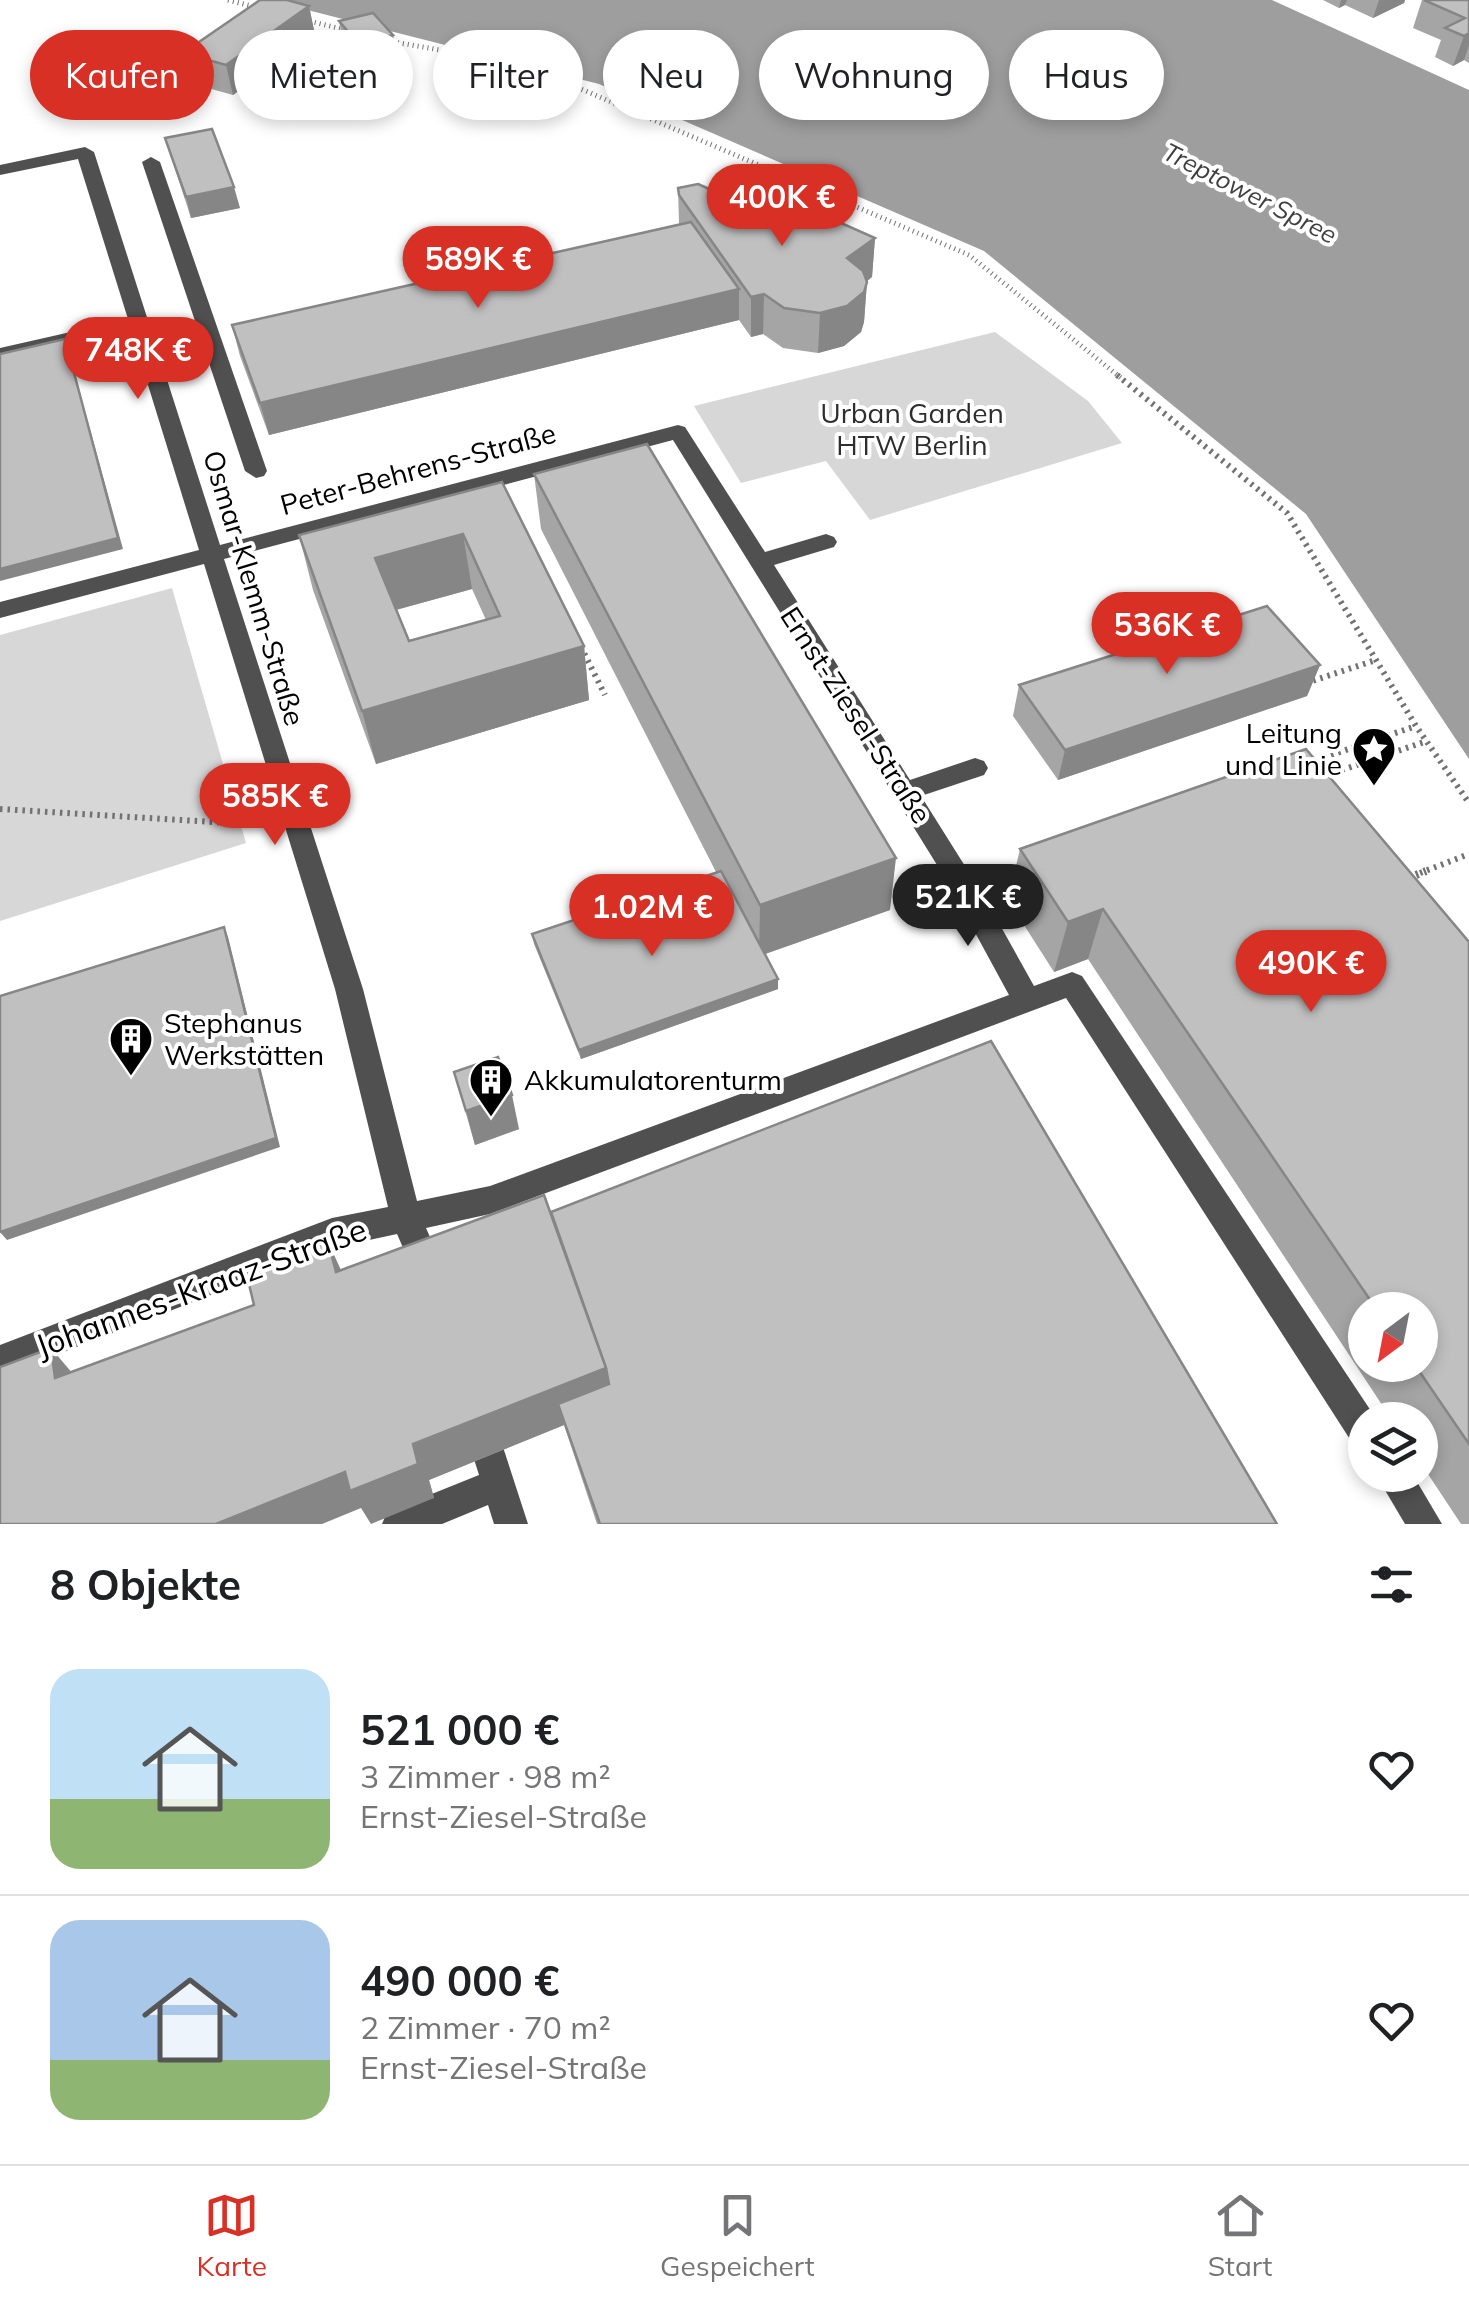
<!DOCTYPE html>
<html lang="de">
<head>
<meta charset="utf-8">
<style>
	:root { --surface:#fff; --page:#f2f2f2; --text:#202124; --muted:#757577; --line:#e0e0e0; --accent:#d93025 }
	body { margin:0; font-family:Mulish,sans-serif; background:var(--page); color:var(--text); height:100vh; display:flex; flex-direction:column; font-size:38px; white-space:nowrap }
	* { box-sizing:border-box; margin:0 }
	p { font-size:32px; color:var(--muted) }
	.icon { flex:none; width:55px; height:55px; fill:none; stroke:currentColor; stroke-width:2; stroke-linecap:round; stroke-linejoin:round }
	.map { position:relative; height:1524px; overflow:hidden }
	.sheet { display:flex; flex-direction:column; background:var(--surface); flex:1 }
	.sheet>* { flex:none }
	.banner { position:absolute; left:30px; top:30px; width:1410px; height:90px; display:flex; gap:20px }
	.needle { width:65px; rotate:212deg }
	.controls { position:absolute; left:1348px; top:1292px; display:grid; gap:20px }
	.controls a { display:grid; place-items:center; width:90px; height:90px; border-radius:50%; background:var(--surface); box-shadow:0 5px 15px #0003; font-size:50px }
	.price { position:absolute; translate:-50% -85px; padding:0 22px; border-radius:35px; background:var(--accent); color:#fff; font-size:32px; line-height:65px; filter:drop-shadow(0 2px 5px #0008) }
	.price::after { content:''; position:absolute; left:50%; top:60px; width:30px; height:22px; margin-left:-15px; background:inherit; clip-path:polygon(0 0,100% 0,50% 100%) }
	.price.selected { background:#222; color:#fff }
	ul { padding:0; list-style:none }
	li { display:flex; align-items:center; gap:30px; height:250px; padding:0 50px }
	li+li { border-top:2px solid var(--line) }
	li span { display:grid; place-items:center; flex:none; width:280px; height:200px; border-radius:30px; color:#555 }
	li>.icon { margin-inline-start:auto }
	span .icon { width:120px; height:120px; fill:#fffc; stroke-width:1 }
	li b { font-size:42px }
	h2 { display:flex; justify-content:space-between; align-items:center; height:120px; padding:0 50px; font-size:42px }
	.pill { padding:0 35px; border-radius:45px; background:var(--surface); box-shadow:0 5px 15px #0003; font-size:35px; line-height:90px }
	.pill.selected { background:var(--accent); color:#fff }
	.tab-bar { display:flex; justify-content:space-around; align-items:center; height:140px; border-top:2px solid var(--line); background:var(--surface); font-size:28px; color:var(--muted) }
	.tab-bar a { display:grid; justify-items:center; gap:5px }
	.tab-bar .selected { color:var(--accent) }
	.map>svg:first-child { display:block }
	.green { fill:#d7d7d7 }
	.water { fill:#9e9e9e }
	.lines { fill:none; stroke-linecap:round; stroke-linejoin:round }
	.path-far2 { stroke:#727272; stroke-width:5; stroke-dasharray:1 4; stroke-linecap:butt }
	.path-far1 { stroke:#727272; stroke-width:6; stroke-dasharray:2.5 5; stroke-linecap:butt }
	.path { stroke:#727272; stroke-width:8; stroke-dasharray:2.5 6; stroke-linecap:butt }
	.minor { fill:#505050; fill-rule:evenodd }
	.wall { fill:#a5a5a5; fill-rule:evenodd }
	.shaded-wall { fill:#868686 }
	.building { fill:#c0c0c0; stroke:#868686; stroke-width:2.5; fill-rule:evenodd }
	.labels { text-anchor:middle; stroke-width:8; stroke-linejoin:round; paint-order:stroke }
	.far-water-label { font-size:25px; font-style:italic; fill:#3f3f3f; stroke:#fff }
	.park-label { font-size:28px; fill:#2e2e2e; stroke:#fff }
	.street-label { font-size:28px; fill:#000; stroke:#fff }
	.poi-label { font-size:28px; fill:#000; stroke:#fff; text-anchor:start }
	.near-street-label { font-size:32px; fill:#000; stroke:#fff }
</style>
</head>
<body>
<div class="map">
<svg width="1469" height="1524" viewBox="0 0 1469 1524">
	<rect width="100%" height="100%" fill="#fff"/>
	<g class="green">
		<path d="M995,332L1088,401L1122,443L870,520L826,461L741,483L694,406Z"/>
		<path d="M172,588L246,843L0,921V635Z"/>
	</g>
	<path class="water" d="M268,0H1272L1469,90V759L1306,514L984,251L599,84Z"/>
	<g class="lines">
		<g class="path-far2">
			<path d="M228,0L259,8"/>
			<path d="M305,20L346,30"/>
			<path d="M388,41L446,51L581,89L969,255L1121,378"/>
		</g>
		<g class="path-far1">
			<path d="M1117,375L1287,513L1416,726L1469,803"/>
			<path d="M581,647L605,695"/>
			<path d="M1306,683L1376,660"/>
			<path d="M1331,755L1416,726"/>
			<path d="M1342,770L1427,741"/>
			<path d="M0,809L263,825"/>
			<path d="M1420,873L1469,854"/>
		</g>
		<path class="path" d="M1416,875L1426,871"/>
		<g class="minor">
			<path d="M85,147L94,152L220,545L678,425L685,427L765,552L826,534L834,537L837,542L834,547L774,565L910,780L975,758L984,761L988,768L984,775L921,796L975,882L1044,857L1053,860L1057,868L1053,876L986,900L1034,986L1072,972L1082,976L1377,1420H1365V1449L1353,1444L1066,998L490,1214L426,1228L446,1273L441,1284L430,1288L419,1284L397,1234L332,1248L0,1377V1345L332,1218L388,1207L335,989L204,564L0,618V602L199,550L131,330L0,360V348L128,319L78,159L0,175V165ZM673,440L947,881L1009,995L490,1186L417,1201L363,989L224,559Z"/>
			<path d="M151,157L160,162L267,471L264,476L256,478L245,471L142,162Z"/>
			<path d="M490,1439L502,1444L528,1524H494L488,1505L442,1524H382L387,1512L479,1475L473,1456L478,1444Z"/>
			<path d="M1376,1475H1413L1442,1524H1405Z"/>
		</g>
	</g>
	<g class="wall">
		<path d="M1323,0H1405L1404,3L1373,18L1345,5L1339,8Z"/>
		<path d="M1422,0H1469V63L1464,60L1453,66L1435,57L1441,40L1413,28Z"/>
		<path d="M309,6L315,35L233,95L190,83L183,53Z"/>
		<path d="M339,21L393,35L399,73L366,82L346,59Z"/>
		<path d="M165,138L240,208L191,218Z"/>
		<path d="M678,188L875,238L872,277L867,281L864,322L861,332L844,346L818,353L783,348L763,334L751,337L739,320L269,435L240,356L232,325L679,224Z"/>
		<path d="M534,474L890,910L765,954L778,989L581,1059L534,944L532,934L716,872L541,529Z"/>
		<path d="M502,482L584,646L589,700L376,764L313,590L299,535ZM472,589L486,620L409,641L396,610Z"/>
		<path d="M1320,665L1307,696L1058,780L1013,716L1019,685Z"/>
		<path d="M1020,849L1469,942V1524H1461L1420,1462V1420H1392L1088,959L1054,972L1008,900ZM1365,1310H1420V1365H1365Z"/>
		<path d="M454,1072L519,1129L475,1145Z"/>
		<path d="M551,1212L1277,1524H597L564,1425L429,1480L434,1498L361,1508L254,1305L328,1242L341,1270Z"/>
	</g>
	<g class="shaded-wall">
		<path d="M1341,0H1347L1345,5L1339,8Z"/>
		<path d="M1379,0H1405L1404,3L1373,18Z"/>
		<path d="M309,6L315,35L233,95L226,65Z"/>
		<path d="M1469,33V45L1464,60L1453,66L1464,36Z"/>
		<path d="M393,35L399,73L366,82L359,44Z"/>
		<path d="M234,187L240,208L191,218L186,197Z"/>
		<path d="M875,238L872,277L845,298L847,258Z"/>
		<path d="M867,282L864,322L861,332L844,346L818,353L820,313Z"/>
		<path d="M739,289V320L269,435L260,403Z"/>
		<path d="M764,294L763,334L751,337V297Z"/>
		<path d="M65,339L123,549L0,581V569Z"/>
		<path d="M463,534L472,589L388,612L375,558Z"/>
		<path d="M584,646L589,700L376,764L362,711Z"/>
		<path d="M1320,665L1307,696L1058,780L1065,750Z"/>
		<path d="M896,858L890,910L759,956L760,905Z"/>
		<path d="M1103,909L1088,959L1054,972L1068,922Z"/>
		<path d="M224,927L228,937L280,1147L7,1240L0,1232Z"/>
		<path d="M778,979V989L581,1059L579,1050Z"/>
		<path d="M512,1095L519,1129L475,1145L466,1111Z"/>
		<path d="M328,1242L347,1284L336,1272Z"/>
		<path d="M51,1348L84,1387L55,1378Z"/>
		<path d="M606,1368L612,1406L558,1404L564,1425L429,1480L434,1498L371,1524L361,1508L322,1524H216Z"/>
	</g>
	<g class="building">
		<path d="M260,0H287L309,6L226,65L183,53Z"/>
		<path d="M1424,0H1469V33L1464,36L1445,28L1465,18Z"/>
		<path d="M373,13L393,35L359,44L339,21Z"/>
		<path d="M212,129L234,187L186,197L165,138Z"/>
		<path d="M698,184L747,206L769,191L875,238L847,258L863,271L867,282L864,292L847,306L820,313L784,308L764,294L751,297L679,195L678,188Z"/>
		<path d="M691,222L739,289L260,403L232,325Z"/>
		<path d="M65,339L118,538L0,569V354Z"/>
		<path d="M647,444L896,858L760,905L534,474Z"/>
		<path d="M502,482L584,646L362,711L299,535ZM463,534L500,616L409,641L375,558Z"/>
		<path d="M1267,606L1320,665L1065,750L1019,685Z"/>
		<path d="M1306,749L1469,942V1444L1415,1365H1420V1310H1377L1103,909L1068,922L1020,849Z"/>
		<path d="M721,871L778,979L579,1050L532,934Z"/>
		<path d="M224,927L276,1138L0,1232V996Z"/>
		<path d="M991,1041L1277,1524H600L558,1404L609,1384L606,1368L551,1212Z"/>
		<path d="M498,1057L512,1095L466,1111L454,1072Z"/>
		<path d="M544,1195L606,1368L413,1444L418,1464L350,1491L345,1472L216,1524H0V1367L51,1348L55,1378L254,1305L246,1272L328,1242L336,1272Z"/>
	</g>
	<defs>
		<symbol id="sight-pin" viewBox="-11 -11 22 30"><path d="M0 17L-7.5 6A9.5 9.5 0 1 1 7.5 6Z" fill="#000" stroke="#fff"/><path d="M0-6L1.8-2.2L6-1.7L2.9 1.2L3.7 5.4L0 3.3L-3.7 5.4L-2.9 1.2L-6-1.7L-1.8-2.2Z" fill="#fff"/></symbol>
		<symbol id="building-pin" viewBox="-11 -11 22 30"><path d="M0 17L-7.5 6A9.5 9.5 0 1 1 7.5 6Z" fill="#000" stroke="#fff"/><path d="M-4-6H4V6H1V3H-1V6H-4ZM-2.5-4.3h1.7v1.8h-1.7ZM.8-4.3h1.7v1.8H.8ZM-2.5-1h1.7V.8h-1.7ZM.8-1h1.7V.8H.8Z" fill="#fff"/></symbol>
	</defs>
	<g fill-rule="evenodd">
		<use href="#sight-pin" x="1349" y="724" width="50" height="68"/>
		<use href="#building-pin" x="106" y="1014" width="50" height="68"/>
		<use href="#building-pin" x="466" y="1055" width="50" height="68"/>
	</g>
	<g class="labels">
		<g class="far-water-label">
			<text transform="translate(1250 193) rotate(27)" y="9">Treptower Spree</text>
		</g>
		<g class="park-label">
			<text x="912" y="423">Urban Garden<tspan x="912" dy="32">HTW Berlin</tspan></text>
		</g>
		<g class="street-label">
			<text transform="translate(418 469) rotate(-15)" y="10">Peter-Behrens-Straße</text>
			<text transform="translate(254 588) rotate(73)" y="10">Osmar-Klemm-Straße</text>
			<text transform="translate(856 715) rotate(57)" y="10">Ernst-Ziesel-Straße</text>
		</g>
		<g class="poi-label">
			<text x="1342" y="743" text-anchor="end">Leitung<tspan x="1342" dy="32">und Linie</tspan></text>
			<text x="164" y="1033">Stephanus<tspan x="164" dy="32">Werkstätten</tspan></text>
			<text x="524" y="1090">Akkumulatorenturm</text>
		</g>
		<g class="near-street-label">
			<text transform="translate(201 1288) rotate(-20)" y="11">Johannes-Kraaz-Straße</text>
		</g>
	</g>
</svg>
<div class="controls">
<a><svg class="needle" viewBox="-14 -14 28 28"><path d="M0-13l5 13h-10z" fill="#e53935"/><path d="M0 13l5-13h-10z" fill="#757577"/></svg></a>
<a><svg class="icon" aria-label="layers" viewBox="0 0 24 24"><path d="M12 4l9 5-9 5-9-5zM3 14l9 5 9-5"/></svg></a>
</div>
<b class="price" style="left:782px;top:249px">400K €</b>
<b class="price" style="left:478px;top:311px">589K €</b>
<b class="price" style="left:138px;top:402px">748K €</b>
<b class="price" style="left:1167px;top:677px">536K €</b>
<b class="price" style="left:275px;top:848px">585K €</b>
<b class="price selected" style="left:968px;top:949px">521K €</b>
<b class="price" style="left:652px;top:959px">1.02M €</b>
<b class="price" style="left:1311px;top:1015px">490K €</b>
<div class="banner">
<a class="pill selected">Kaufen</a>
<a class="pill">Mieten</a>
<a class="pill">Filter</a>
<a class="pill">Neu</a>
<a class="pill">Wohnung</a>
<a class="pill">Haus</a>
</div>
</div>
<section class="sheet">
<h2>8 Objekte<svg class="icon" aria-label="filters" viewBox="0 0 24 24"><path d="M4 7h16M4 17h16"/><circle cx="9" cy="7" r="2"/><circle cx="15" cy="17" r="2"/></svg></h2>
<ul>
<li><span style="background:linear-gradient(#bfe0f5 65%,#8fb573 0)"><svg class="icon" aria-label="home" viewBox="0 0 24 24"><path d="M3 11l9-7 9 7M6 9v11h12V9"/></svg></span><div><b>521 000 €</b><p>3 Zimmer · 98 m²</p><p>Ernst-Ziesel-Straße</p></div><svg class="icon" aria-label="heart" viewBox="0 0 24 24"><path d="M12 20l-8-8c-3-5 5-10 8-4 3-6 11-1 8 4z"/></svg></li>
<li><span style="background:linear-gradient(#a9c7e8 70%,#8fb573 0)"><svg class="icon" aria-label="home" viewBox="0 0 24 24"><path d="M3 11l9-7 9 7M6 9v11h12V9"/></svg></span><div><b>490 000 €</b><p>2 Zimmer · 70 m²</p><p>Ernst-Ziesel-Straße</p></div><svg class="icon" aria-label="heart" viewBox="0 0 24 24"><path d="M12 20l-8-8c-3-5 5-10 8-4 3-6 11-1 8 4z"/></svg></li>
</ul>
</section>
<nav class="tab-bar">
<a class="selected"><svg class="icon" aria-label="map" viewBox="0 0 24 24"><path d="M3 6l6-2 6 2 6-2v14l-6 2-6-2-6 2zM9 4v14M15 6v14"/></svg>Karte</a>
<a><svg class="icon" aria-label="saved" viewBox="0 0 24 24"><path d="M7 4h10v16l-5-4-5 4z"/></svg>Gespeichert</a>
<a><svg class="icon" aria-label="home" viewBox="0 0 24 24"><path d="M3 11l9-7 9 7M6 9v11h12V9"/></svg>Start</a>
</nav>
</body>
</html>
